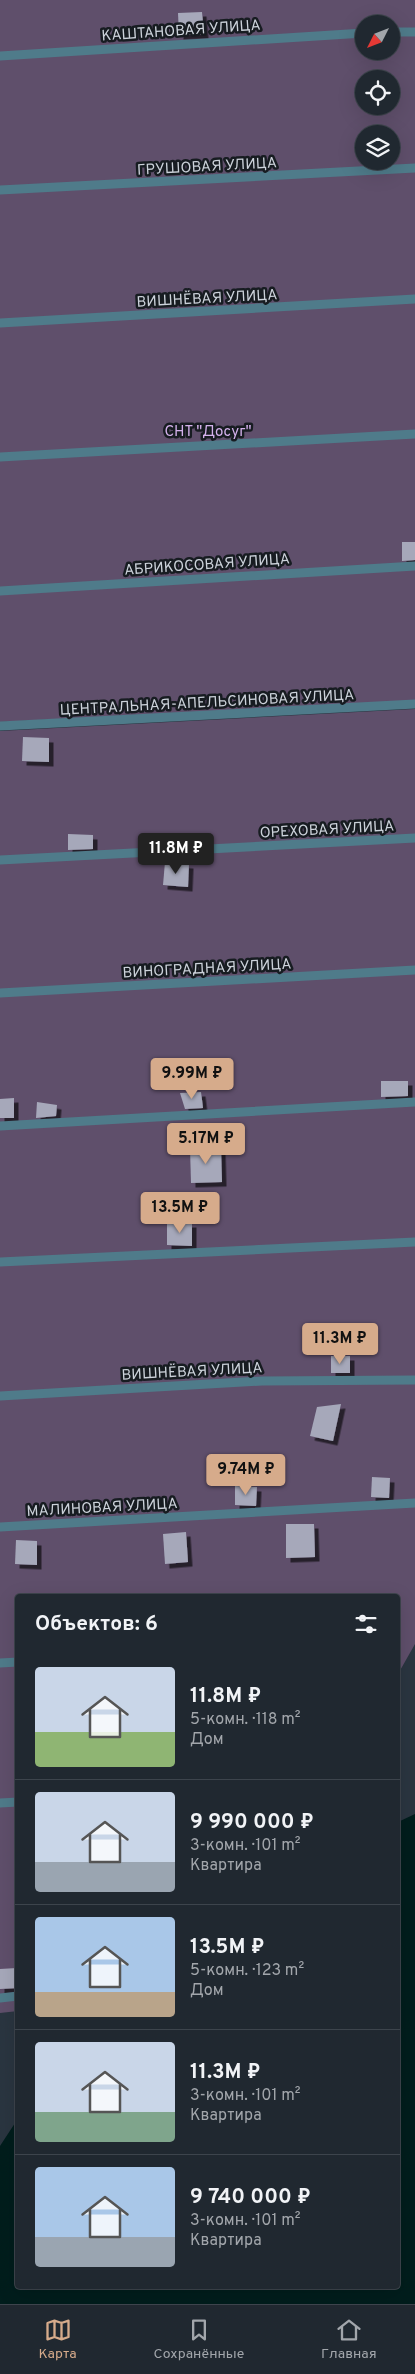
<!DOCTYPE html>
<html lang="ru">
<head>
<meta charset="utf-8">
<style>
	:root { --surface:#202830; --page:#283038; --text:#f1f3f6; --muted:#a2a6ab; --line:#3d444c; --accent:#d6ab8b }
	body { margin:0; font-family:Overpass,sans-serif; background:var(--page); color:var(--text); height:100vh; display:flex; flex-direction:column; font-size:19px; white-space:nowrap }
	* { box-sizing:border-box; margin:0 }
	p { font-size:16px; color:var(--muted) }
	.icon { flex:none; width:28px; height:28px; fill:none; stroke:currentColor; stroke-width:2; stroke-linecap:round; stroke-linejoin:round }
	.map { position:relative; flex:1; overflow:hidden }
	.panel { position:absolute; left:15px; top:1594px; width:385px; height:695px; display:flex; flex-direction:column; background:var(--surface); border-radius:5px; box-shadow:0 5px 20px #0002,0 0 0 1px var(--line) }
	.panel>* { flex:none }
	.needle { width:32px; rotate:228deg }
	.controls { position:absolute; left:355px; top:15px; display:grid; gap:10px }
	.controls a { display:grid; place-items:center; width:45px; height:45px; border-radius:50%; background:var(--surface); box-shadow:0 5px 20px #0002,0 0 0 1px var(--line); font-size:25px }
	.price { position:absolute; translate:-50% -42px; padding:0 11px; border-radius:5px; background:var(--accent); color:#111; font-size:16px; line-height:32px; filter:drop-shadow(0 1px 2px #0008) }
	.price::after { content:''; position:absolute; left:50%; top:30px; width:15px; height:11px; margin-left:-8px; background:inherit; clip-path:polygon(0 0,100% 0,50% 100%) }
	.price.selected { background:#222; color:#fff }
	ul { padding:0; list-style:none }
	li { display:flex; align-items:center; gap:15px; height:125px; padding:0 20px }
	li+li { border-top:1px solid var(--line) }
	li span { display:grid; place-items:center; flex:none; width:140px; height:100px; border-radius:5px; color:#555 }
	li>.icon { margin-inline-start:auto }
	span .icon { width:60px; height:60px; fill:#fffc; stroke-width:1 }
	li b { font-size:21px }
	h2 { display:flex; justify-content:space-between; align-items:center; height:60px; padding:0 20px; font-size:21px }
	.dock { display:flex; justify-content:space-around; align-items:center; height:70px; border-top:1px solid var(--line); background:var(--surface); font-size:14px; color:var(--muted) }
	.dock a { display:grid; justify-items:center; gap:2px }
	.dock .selected { color:var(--accent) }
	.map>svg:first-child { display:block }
	.green { fill:#5f4f6b; fill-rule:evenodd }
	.water { fill:#001d1c }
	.building { fill:#a6a8ba; filter:url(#shadow) }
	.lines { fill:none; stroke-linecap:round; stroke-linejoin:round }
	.service { stroke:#4f7b8a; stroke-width:9 }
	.labels { text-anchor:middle; stroke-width:5; stroke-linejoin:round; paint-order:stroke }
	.street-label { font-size:15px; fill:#ccd2da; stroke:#171c21 }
	.park-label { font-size:15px; fill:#d4b1ec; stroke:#171c21 }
</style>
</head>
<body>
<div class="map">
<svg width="415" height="2304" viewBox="0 0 415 2304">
	<defs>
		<filter id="shadow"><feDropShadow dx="4.5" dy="4.5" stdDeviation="0" flood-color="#0009"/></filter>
	</defs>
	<rect width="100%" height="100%" fill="#2a3540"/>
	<g class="green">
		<path d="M0,0H415V701L0,722ZM364,24H391V51H364ZM364,79H391V106H364ZM364,134H391V161H364Z"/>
		<path d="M415,709V1644L398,1674V1596H18V2011L0,2013V731Z"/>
	</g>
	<path class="water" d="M415,1814V2304H0V2146L17,2120L18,2286H398V1822Z"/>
	<g class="building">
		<path d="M202,12L204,34L179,35L178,13Z"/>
		<path d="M402,542H415V560L402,561Z"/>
		<path d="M23,737L49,738V762L22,761Z"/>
		<path d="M68,834L93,835V849L68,850Z"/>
		<path d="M165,862L189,864L188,887L163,885Z"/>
		<path d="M381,1081H408V1096L381,1097Z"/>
		<path d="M201,1092L203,1108L185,1109L180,1093Z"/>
		<path d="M14,1098V1118H0V1099Z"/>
		<path d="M37,1102L57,1105L56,1116L36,1118Z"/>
		<path d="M190,1148H221L222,1182L191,1183Z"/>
		<path d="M167,1223H192V1246L167,1245Z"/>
		<rect x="331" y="1356" width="19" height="17"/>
		<path d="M341,1404L333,1441L310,1436L317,1407Z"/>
		<path d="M372,1477L390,1478L389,1498L371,1497Z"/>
		<path d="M235,1486L257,1487L256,1506L235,1505Z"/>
		<path d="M286,1524H314L315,1557L286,1558Z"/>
		<path d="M186,1532L188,1562L165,1564L163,1534Z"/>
		<path d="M16,1540L37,1541V1565L15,1564Z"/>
		<path d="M17,1968L18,1988L0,1989V1969Z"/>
	</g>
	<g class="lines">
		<g class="service">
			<path d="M391,32H415"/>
			<path d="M0,56L364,33"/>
			<path d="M0,190L415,168"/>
			<path d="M0,323L415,299"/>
			<path d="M0,457L415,434"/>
			<path d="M0,591L415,566"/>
			<path d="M0,726L415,704"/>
			<path d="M0,860L415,838"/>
			<path d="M0,993L415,970"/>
			<path d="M0,1126L415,1102"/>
			<path d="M0,1262L415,1242"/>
			<path d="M0,1396L262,1381L415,1380"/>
			<path d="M0,1527L415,1503"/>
			<path d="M0,1663L18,1662"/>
			<path d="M0,1803L18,1802"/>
			<path d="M0,1998L18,1996"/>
		</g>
	</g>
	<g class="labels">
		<g class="street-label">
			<text transform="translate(181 30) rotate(-4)" y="5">КАШТАНОВАЯ УЛИЦА</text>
			<text transform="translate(207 166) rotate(-3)" y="5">ГРУШОВАЯ УЛИЦА</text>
			<text transform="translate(207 298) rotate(-3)" y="5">ВИШНЁВАЯ УЛИЦА</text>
			<text transform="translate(207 564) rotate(-4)" y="5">АБРИКОСОВАЯ УЛИЦА</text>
			<text transform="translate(207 702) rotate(-3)" y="5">ЦЕНТРАЛЬНАЯ-АПЕЛЬСИНОВАЯ УЛИЦА</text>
			<text transform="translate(327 829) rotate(-3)" y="5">ОРЕХОВАЯ УЛИЦА</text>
			<text transform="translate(207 968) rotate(-3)" y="5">ВИНОГРАДНАЯ УЛИЦА</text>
			<text transform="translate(192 1371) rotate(-3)" y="5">ВИШНЁВАЯ УЛИЦА</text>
			<text transform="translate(102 1507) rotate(-3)" y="5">МАЛИНОВАЯ УЛИЦА</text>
		</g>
		<g class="park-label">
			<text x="208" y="436">СНТ "Досуг"</text>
		</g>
	</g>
</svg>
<div class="controls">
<a><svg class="needle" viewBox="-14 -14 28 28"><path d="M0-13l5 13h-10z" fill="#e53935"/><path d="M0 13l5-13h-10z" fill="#a2a6ab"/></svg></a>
<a><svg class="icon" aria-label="locate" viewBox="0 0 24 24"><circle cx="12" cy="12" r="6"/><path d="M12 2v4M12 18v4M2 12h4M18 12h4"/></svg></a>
<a><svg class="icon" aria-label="layers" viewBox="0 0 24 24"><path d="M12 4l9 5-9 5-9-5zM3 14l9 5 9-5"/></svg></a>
</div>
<b class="price selected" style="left:176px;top:875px">11.8M ₽</b>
<b class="price" style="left:192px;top:1100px">9.99M ₽</b>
<b class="price" style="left:206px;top:1165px">5.17M ₽</b>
<b class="price" style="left:180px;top:1234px">13.5M ₽</b>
<b class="price" style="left:340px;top:1365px">11.3M ₽</b>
<b class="price" style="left:246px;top:1496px">9.74M ₽</b>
<section class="panel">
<h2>Объектов: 6<svg class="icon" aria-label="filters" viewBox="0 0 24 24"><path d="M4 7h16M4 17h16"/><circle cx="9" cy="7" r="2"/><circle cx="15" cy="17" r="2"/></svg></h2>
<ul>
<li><span style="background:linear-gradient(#c9d6e8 65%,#8fb573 0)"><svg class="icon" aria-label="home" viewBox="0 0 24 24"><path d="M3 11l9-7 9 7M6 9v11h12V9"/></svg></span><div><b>11.8M ₽</b><p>5-комн. · 118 m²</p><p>Дом</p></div></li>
<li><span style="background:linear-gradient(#c9d6e8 70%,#9aa5b1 0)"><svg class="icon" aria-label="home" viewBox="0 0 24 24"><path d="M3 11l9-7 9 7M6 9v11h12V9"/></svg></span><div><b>9 990 000 ₽</b><p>3-комн. · 101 m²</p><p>Квартира</p></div></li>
<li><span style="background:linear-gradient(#a9c7e8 75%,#b9a48a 0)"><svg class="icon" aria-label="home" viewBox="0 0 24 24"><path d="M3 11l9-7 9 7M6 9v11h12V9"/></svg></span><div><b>13.5M ₽</b><p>5-комн. · 123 m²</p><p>Дом</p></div></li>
<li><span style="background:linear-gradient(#c9d6e8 70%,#7fa58c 0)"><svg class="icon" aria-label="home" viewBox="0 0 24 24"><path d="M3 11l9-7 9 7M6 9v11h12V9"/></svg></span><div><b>11.3M ₽</b><p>3-комн. · 101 m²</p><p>Квартира</p></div></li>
<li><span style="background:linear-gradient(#a9c7e8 70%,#9aa5b1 0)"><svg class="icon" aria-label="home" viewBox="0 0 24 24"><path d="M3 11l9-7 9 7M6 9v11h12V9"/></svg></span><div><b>9 740 000 ₽</b><p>3-комн. · 101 m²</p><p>Квартира</p></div></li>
</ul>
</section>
</div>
<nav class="dock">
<a class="selected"><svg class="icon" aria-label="map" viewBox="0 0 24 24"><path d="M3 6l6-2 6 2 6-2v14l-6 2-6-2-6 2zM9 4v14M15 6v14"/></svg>Карта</a>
<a><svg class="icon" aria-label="saved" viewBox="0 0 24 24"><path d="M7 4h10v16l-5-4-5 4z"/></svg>Сохранённые</a>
<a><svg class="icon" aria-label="home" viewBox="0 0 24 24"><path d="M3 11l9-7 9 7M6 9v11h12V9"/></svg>Главная</a>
</nav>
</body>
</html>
